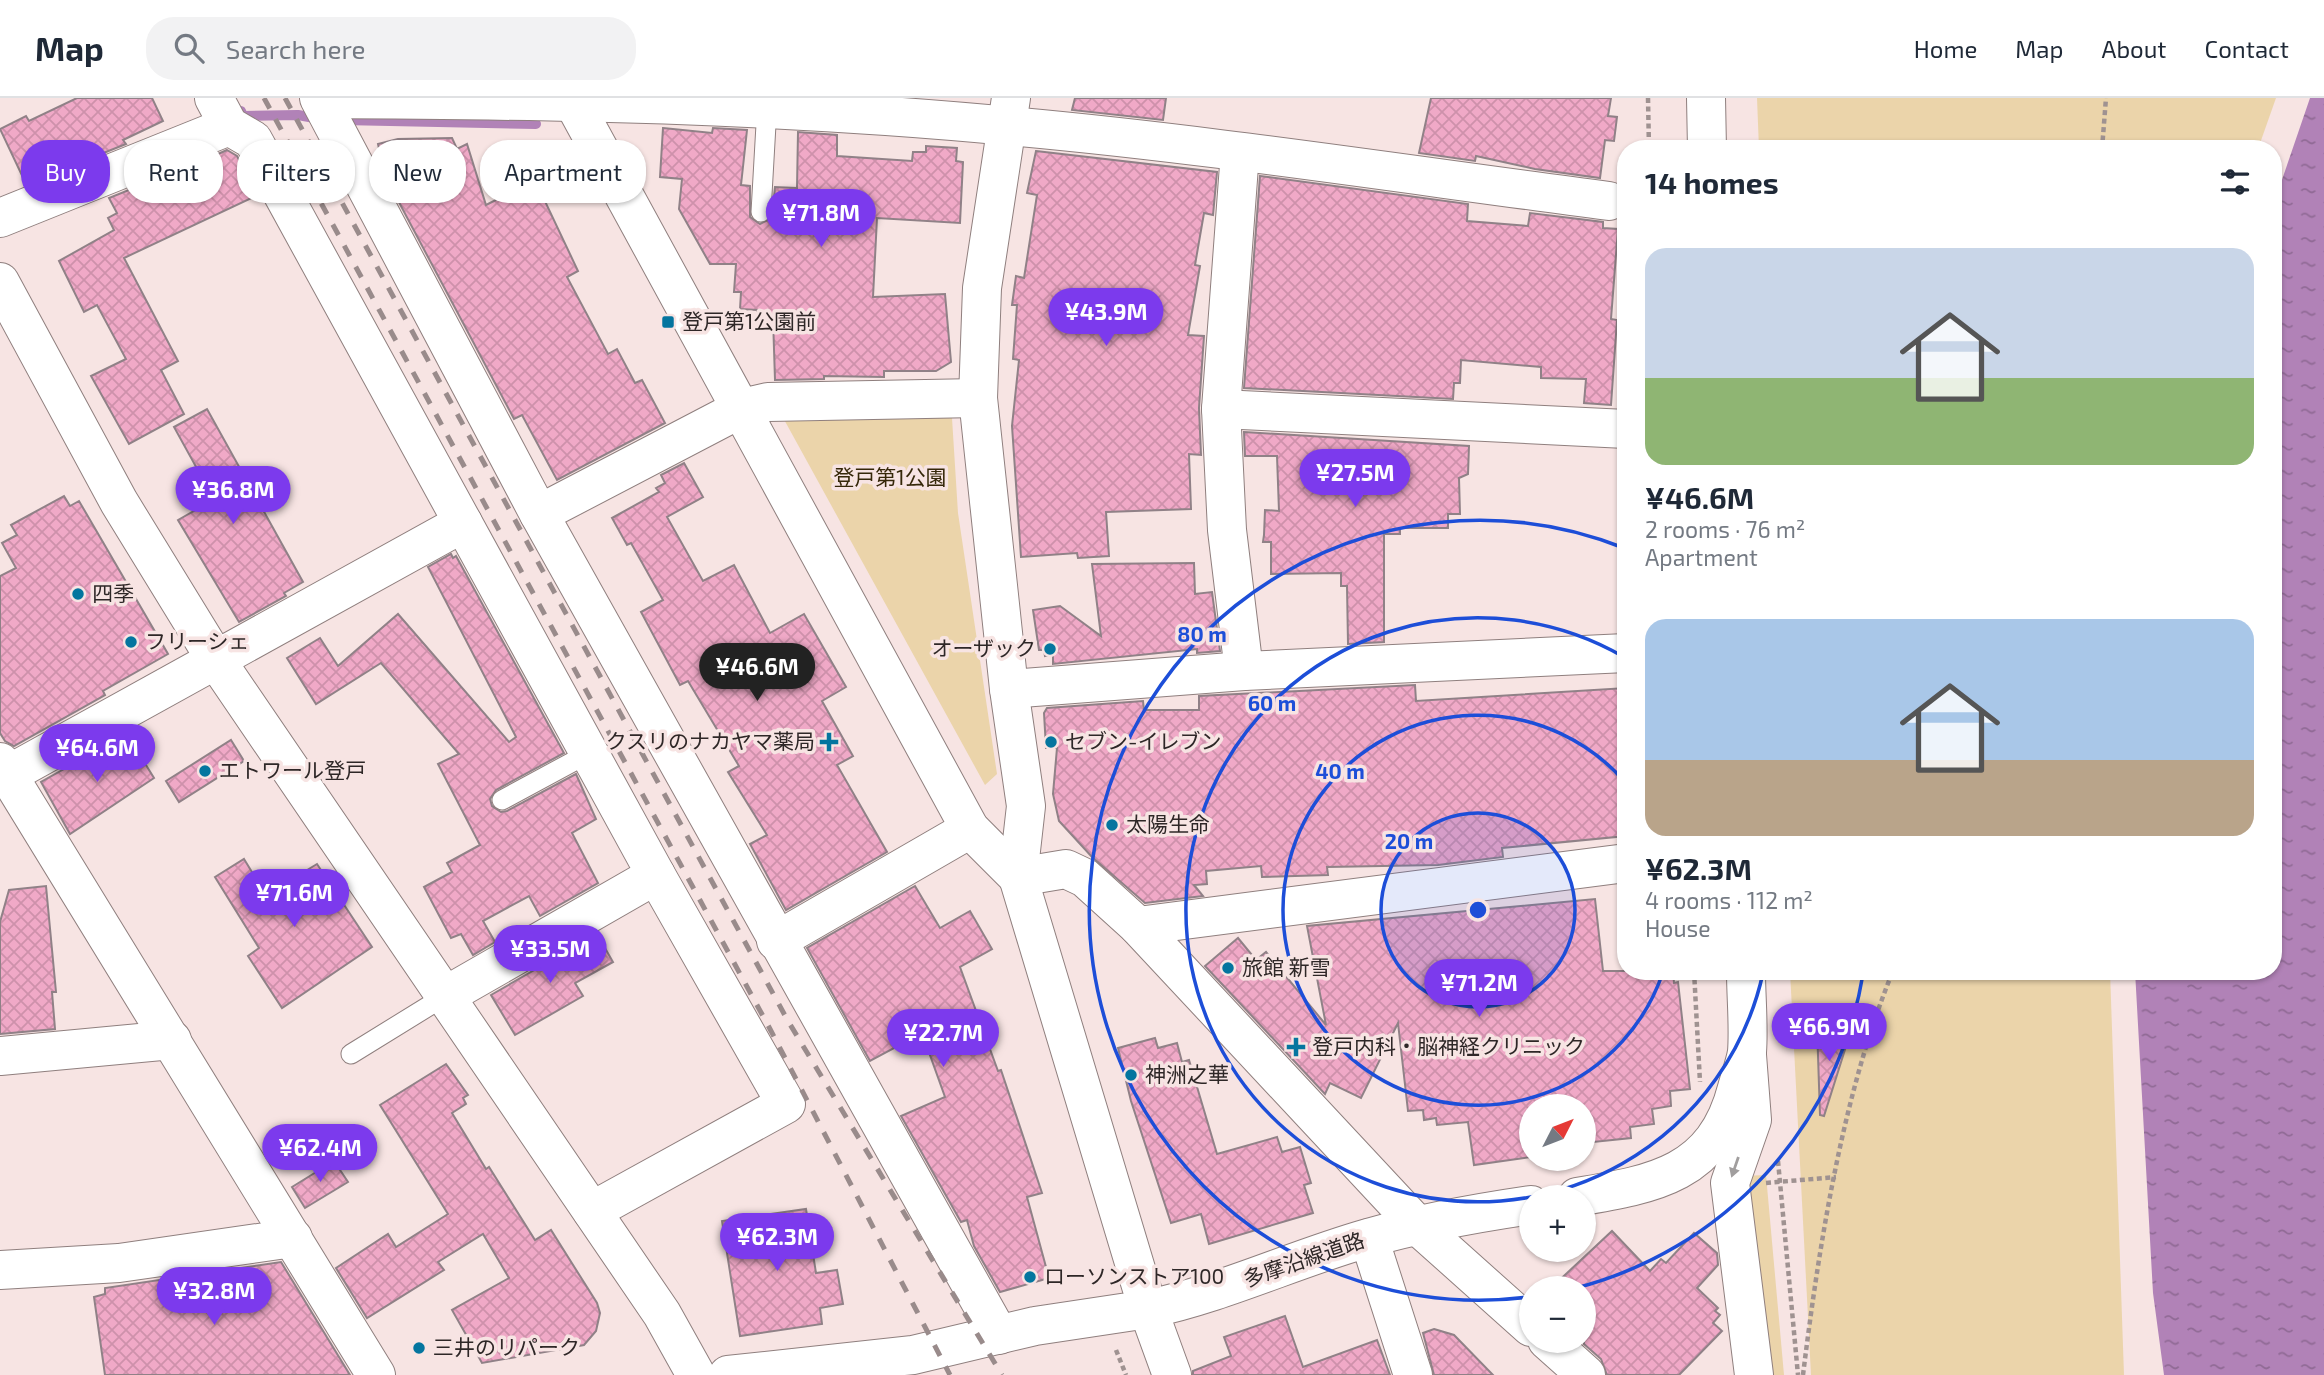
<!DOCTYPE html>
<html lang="en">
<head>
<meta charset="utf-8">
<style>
	:root { --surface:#fff; --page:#f2f2f3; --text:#1f2937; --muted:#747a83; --line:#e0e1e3; --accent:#7c3aed }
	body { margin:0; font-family:"Exo 2","Noto Sans JP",sans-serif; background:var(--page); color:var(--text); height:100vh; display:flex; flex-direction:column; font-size:26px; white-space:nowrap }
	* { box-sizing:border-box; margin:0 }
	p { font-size:23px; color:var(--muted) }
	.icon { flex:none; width:38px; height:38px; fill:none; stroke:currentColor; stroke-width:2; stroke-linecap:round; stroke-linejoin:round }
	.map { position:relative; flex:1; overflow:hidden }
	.drawer { position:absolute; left:1617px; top:42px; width:665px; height:840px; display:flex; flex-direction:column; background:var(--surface); border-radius:28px; box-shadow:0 2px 5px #0004 }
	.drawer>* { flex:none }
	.top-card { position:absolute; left:21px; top:42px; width:665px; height:63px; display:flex; gap:14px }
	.needle { width:46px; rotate:48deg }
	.controls { position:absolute; left:1519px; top:996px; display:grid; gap:14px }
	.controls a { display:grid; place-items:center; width:77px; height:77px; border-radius:50%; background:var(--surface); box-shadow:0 2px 5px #0004; font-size:35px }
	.price { position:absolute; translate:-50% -60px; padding:0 16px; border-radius:24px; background:var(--accent); color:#fff; font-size:23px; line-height:46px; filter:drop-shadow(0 2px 4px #0008) }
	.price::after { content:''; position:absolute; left:50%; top:42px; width:21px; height:16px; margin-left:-10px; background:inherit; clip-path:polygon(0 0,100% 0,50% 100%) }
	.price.active { background:#222; color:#fff }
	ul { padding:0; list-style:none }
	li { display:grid; align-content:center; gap:14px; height:371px; padding:0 28px }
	li span { display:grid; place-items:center; height:217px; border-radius:21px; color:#555 }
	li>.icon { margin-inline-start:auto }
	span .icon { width:126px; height:126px; fill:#fffc; stroke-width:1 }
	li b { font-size:30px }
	h2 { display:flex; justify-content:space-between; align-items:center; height:84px; padding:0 28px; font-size:30px }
	.chip { padding:0 24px; border-radius:28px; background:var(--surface); box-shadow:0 2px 5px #0004; font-size:24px; line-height:63px }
	.chip.active { background:var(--accent); color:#fff }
	header { display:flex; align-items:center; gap:42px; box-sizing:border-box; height:98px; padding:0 35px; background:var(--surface); border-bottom:2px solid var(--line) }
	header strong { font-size:33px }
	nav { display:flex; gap:38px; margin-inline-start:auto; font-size:24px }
	.search { width:490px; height:63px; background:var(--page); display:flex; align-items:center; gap:18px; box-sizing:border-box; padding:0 24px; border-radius:28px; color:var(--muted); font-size:26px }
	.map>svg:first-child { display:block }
	.green { fill:#ebd4aa }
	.water { fill:url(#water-ripples) }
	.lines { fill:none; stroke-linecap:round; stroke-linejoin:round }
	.stream { stroke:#b182b7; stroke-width:10 }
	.building { fill:url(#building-cross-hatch); stroke:#908187; stroke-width:2 }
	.service-casing { stroke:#8f7f7e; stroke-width:21 }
	.minor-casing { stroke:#8f7f7e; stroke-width:40 }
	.tertiary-casing { stroke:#8f7f7e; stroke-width:40 }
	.primary-casing { stroke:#8f7f7e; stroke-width:40 }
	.path { stroke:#9f9291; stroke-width:4.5; stroke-dasharray:5 3.5; stroke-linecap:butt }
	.service { stroke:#fff; stroke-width:19 }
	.minor { stroke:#fff; stroke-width:38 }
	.tertiary { stroke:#fff; stroke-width:38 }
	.primary { stroke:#fff; stroke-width:38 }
	.rail { stroke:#998b8b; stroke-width:5; stroke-dasharray:12 12; stroke-linecap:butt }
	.oneway { fill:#a19e9e }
	.ring { fill:none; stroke:#1d4ed8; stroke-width:3.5 }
	.poi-dot { fill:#04759f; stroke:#f7e4e3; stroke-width:2.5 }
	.labels { text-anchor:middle; stroke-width:7; stroke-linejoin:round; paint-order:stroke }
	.poi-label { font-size:21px; fill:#2e2727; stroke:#f7e4e3; text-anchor:start }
	.park-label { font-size:21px; fill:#352709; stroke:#f7e4e3 }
	.street-label { font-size:21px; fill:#2e2727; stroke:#f7e4e3 }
	.centre { fill:#1d4ed8; stroke:#f7e4e3; stroke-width:3.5 }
	.ring-label { font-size:21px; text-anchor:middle; font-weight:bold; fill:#1d4ed8; stroke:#f7e4e3; stroke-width:7; stroke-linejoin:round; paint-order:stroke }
</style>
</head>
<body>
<header>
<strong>Map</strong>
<div class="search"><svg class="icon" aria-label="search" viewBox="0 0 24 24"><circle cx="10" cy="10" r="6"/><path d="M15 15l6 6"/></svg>Search here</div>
<nav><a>Home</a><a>Map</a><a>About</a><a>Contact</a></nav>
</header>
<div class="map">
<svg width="2324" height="1277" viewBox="0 0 2324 1277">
	<defs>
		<pattern id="water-ripples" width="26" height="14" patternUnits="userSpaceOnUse" patternTransform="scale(1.75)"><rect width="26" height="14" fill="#b182b7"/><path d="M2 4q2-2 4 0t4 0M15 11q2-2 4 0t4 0" fill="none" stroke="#906a95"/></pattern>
		<pattern id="building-cross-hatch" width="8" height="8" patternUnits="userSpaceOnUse" patternTransform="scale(1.75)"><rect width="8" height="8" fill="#f0a9c7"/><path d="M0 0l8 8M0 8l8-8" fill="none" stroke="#ce91ab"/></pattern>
	</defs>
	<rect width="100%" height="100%" fill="#f7e4e3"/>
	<g class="green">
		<path d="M1757,0H2276L2258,51H1759Z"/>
		<path d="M943,313L952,320L958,415L997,676L985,687L781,316Z"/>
		<path d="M1790,873H2110L2124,1277H1811Z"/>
		<path d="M1766,1077L1784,1277H1766L1741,1078Z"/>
	</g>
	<path class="water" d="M2310,0H2324V1277H2164L2153,1195L2135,873H2273V108Z"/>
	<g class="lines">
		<g class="stream">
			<path d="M241,13L243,18L298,17L320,21"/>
			<path d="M342,22L536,26"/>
		</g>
	</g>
	<g class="building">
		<path d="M77,0H152L163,23L123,42L126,46L26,86L0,31L26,18L29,23Z"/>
		<path d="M1075,0H1166L1163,22L1072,12Z"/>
		<path d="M1431,0H1611L1608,18L1617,19L1614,43L1605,42L1600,80L1535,71L1476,58L1475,63L1419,55Z"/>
		<path d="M663,30L712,35L713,30L747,32L741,87L750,88V119L760,126L772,120L775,89L797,90L798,34L837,37V58L912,63L913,54H926V48L957,50L956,63L963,64L960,125L877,120L873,199L945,196L951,264L936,273H884V279L824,278V281L775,282L773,220H757V212L740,211L741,194H734L736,166H710L679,111L682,81L660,79Z"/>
		<path d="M452,40L457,51L467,46L486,107L535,82L578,173L567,179L608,256L617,251L635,285L642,282L665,325L557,382L522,317L514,321L385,78L378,46L398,41Z"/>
		<path d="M227,52L237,58L258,97L124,160L178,263L161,272L184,316L129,346L91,278L126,261L97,207L84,214L59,163L114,132L108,120L117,115L109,100L146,85L147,88Z"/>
		<path d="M1036,53L1217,74L1213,117L1204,115L1195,167L1200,168L1188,237L1204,238L1199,310L1201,357L1189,356L1191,411L1106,414L1109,458L1078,460L1077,455L1021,459L1012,328L1019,262L1013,261L1017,207H1012L1016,178L1024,180L1037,97L1027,95Z"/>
		<path d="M1260,78L1468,106L1467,123L1528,128L1530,115L1603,124V130L1618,131L1611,221L1617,222L1611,307L1584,305L1586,281L1541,280V269L1461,262L1460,285H1454L1453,301L1244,290Z"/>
		<path d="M207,311L303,484L284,495L286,498L239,524L178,422L208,405L193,380L200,376L174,329Z"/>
		<path d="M1244,334L1469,348L1468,376L1459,380L1460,416H1448V430H1400V436H1384V544L1348,546L1347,488H1341V475L1271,476V444H1263L1264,437L1265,412L1279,413L1277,358H1245Z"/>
		<path d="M684,365L703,399L667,419L703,483L734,467L770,535L804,516L846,589L822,603L853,658L837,667L887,754L786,812L750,746L767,737L728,674L739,668L688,583L680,587L641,514L663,502L631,445L627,447L612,420L659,394L656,390L665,385L661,377Z"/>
		<path d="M64,398L70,408L79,403L168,556L103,593L105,597L14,648L5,643L0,635V478L16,470L2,445L17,437L11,427Z"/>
		<path d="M451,456L453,460L456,458L564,655L496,692L490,701L492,708L501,714L507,713L576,676L596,721L572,735L598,785L540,818L529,798L483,823L495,844L473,857L461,836L451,840L424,789L452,774L447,765L480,747L438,666L459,656L381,565L316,606L287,560L320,540L338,568L398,516L509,644L516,639L428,469Z"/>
		<path d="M1194,465L1195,496L1212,494L1220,553L1197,555V551L1053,566V556L1045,558L1044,552H1039L1033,512L1060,508L1101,538L1092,466Z"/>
		<path d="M1415,587L1416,603L1626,590V738L1502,750L1503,759L1438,767L1327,769L1328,777L1262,779L1261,768L1206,773L1207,786L1194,787L1203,798L1145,805L1092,759L1059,723L1053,696L1057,650H1046L1044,615L1047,610L1143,603L1144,612H1199V598Z"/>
		<path d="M128,638L154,680L70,736L41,684L73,666L76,671Z"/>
		<path d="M231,642L244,663L179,704L166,683Z"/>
		<path d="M244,761L266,797L317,766L372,849L282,910L248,858L259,850L215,779Z"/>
		<path d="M46,788L56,894H52L55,931L0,936V824L9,792Z"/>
		<path d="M915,788L940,830L970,813L992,851L960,869L998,973L1001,972L1042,1095L1027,1099L1049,1180L1000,1194L974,1148L967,1122L961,1124L901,1018L945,999L922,935L870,963L807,850Z"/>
		<path d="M1595,801L1603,873H1673L1674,885L1678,884L1690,991L1670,993L1671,1008L1652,1011L1654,1026L1630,1029L1631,1040L1584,1045V1008H1531V1059L1474,1067L1468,1024L1437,1027L1436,1020L1424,1022L1423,1012L1408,1013L1398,925L1361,1000L1330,985L1325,996L1205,868L1238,840L1256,862L1266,854L1326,927L1307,828Z"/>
		<path d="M597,836L613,864L575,885L583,898L515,937L491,897Z"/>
		<path d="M1817,928L1849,939L1824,1018L1820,1017Z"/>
		<path d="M1155,940L1158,950L1177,945L1182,964L1189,962L1217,1056L1277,1039L1282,1054L1300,1049L1311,1085L1304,1087L1313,1115L1209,1146L1201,1116L1171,1125L1131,1003L1118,950Z"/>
		<path d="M446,966L468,997L463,1000L466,1006L452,1015L486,1071L489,1069L535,1142L551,1132L597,1205L600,1215L596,1233L584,1247L482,1265L452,1212L509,1180L483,1136L438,1164L444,1172L367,1220L336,1170L388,1136L396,1149L448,1116L380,1007Z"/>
		<path d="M334,1063L348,1084L305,1110L292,1089Z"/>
		<path d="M806,1111L816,1175L837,1172L843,1206L820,1210L822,1226L740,1238L722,1123Z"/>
		<path d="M1612,1133L1650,1173L1661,1161L1666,1165L1694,1135L1717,1155L1718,1167L1697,1190L1718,1210L1715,1213L1720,1217L1713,1225L1722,1233L1679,1277H1607L1601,1261L1584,1246V1190H1551Z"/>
		<path d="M281,1164L350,1277H105L94,1199L105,1196V1190Z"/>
		<path d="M1285,1218L1303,1269L1377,1242L1390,1277H1193V1273L1231,1258L1224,1239Z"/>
		<path d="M1434,1231L1454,1237L1493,1277H1434L1423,1235Z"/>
	</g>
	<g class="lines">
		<defs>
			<g id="service">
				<path d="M761,114L767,9"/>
				<path d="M502,702L589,655"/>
				<path d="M351,956L445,898"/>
			</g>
			<g id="minor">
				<path d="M214,0L229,28L253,42L656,777L445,898"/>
				<path d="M319,0L539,416L999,1237"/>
				<path d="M320,1C550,2 779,6 1009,28C1209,46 1409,77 1609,103"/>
				<path d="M1240,54L1221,311L1227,432L1244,573"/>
				<path d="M0,120L229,28"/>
				<path d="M1221,311L1626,331"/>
				<path d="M539,416L742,310L768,304L978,300"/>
				<path d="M1009,591L1244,573L1626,555"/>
				<path d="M0,664L376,1277"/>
				<path d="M0,681L463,425"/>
				<path d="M1018,779L1066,771L1085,780L1138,828L1418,1128L1531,1229"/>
				<path d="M1138,828L1626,765"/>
				<path d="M776,843L970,731"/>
				<path d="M1747,957L1752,1022L1730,1085L1754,1277"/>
				<path d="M0,958L172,942"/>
				<path d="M592,1113L786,1006L656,777"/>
				<path d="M1369,1140L1413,1277"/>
				<path d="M0,1172L119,1165L293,1140"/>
				<path d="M1547,1242L1586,1277"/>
			</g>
			<g id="tertiary">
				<path d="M571,0L970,731L1018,779"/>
				<path d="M0,184L119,404L216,562L662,1216L696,1277"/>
				<path d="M728,1277L913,1257L1035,1228L1148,1211L1018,779L1026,708L1009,591L978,300L982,190L1011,0"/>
			</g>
			<g id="primary">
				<path d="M1706,0L1707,51"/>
				<path d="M1577,1099C1655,1086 1715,1076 1737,990C1740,979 1745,966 1747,954C1749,928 1746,900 1746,873"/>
				<path d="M1172,1277L1148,1211C1224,1195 1294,1161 1368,1140C1421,1125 1476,1115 1531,1107"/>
			</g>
		</defs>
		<use href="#service" class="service-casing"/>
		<use href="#minor" class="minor-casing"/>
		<use href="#tertiary" class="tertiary-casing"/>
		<use href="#primary" class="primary-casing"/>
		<g class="path">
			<path d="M1648,0L1649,51"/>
			<path d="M2102,51L2106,0"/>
			<path d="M1694,873L1700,984"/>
			<path d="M1778,1063L1798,1277"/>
			<path d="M1766,1085L1836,1079"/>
			<path d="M1116,1252L1126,1277"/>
			<path d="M1803,1277C1819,1147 1843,994 1893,873"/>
		</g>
		<use href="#service" class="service"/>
		<use href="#minor" class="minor"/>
		<use href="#tertiary" class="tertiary"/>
		<use href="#primary" class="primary"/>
		<g class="rail">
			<path d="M264,0L770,931L950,1277"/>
			<path d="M285,0L788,923L1002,1277"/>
		</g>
	</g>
	<defs><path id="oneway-solid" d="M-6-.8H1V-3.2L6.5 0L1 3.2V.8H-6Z" transform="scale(1.75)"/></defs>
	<use class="oneway" href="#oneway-solid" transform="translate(1735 1069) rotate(109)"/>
	<circle cx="1478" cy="812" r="97" fill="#1d4ed8" fill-opacity=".12"/>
	<g class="ring">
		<circle cx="1478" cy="812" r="97"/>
		<path d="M1663 874A195 195 0 1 1 1625 684"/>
		<path d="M1763 875A292 292 0 1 1 1624 559"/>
		<path d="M1863 876A390 390 0 0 1 1576 1190M1529 1199A390 390 0 1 1 1624 450"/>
	</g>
	<g class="poi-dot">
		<rect x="661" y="217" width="14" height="14" rx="3.5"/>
		<circle cx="78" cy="496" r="7"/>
		<circle cx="131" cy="544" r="7"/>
		<circle cx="1050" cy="551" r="7"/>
		<path d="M825.5 633.5h7v7h7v7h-7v7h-7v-7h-7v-7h7z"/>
		<circle cx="1051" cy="644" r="7"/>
		<circle cx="205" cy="673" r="7"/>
		<circle cx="1112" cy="727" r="7"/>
		<circle cx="1228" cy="870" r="7"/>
		<path d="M1292.5 938.5h7v7h7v7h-7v7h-7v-7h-7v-7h7z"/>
		<circle cx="1131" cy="977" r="7"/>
		<circle cx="1030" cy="1179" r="7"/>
		<circle cx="419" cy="1250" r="7"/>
	</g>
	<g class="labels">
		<g class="poi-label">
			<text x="682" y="231">登戸第1公園前</text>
			<text x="92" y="503">四季</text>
			<text x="145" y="551">フリーシェ</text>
			<text x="1036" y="558" text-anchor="end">オーザック</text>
			<text x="815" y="651" text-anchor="end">クスリのナカヤマ薬局</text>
			<text x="1065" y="651">セブン-イレブン</text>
			<text x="219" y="680">エトワール登戸</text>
			<text x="1126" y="734">太陽生命</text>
			<text x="1242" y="877">旅館 新雪</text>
			<text x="1312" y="956">登戸内科・脳神経クリニック</text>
			<text x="1145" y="984">神洲之華</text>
			<text x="1044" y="1186">ローソンストア100</text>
			<text x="433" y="1257">三井のリパーク</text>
		</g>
		<g class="park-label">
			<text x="890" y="387">登戸第1公園</text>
		</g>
		<g class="street-label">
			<text transform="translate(1304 1162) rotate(-19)" y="7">多摩沿線道路</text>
		</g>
	</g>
	<circle cx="1478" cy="812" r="10" class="centre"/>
	<g class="ring-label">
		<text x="1202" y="544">80 m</text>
		<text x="1272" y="613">60 m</text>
		<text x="1340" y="681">40 m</text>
		<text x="1409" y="751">20 m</text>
	</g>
</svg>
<div class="controls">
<a><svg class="needle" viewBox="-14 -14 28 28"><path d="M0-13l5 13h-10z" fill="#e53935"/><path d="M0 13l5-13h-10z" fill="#747a83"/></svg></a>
<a>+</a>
<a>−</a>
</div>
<b class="price" style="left:821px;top:151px">¥71.8M</b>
<b class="price" style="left:1106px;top:250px">¥43.9M</b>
<b class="price" style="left:1355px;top:411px">¥27.5M</b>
<b class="price" style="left:233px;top:428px">¥36.8M</b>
<b class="price active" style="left:757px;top:605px">¥46.6M</b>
<b class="price" style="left:97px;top:686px">¥64.6M</b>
<b class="price" style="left:294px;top:831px">¥71.6M</b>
<b class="price" style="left:550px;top:887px">¥33.5M</b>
<b class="price" style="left:1479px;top:921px">¥71.2M</b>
<b class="price" style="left:1829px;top:965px">¥66.9M</b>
<b class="price" style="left:943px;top:971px">¥22.7M</b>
<b class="price" style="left:320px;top:1086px">¥62.4M</b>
<b class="price" style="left:777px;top:1175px">¥62.3M</b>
<b class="price" style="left:214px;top:1229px">¥32.8M</b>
<div class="top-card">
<a class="chip active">Buy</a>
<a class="chip">Rent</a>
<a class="chip">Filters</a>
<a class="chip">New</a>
<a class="chip">Apartment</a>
</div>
<section class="drawer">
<h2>14 homes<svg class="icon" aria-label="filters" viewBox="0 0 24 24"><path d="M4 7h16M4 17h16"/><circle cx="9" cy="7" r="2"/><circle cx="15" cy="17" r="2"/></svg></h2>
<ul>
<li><span style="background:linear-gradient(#c9d6e8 60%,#8fb573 0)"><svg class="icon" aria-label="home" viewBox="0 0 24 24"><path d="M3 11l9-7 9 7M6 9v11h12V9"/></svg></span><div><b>¥46.6M</b><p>2 rooms · 76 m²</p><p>Apartment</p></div></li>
<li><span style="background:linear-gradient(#a9c7e8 65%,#b9a48a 0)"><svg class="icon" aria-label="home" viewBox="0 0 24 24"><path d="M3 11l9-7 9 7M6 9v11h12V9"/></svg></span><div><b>¥62.3M</b><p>4 rooms · 112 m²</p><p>House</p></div></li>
</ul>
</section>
</div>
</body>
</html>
